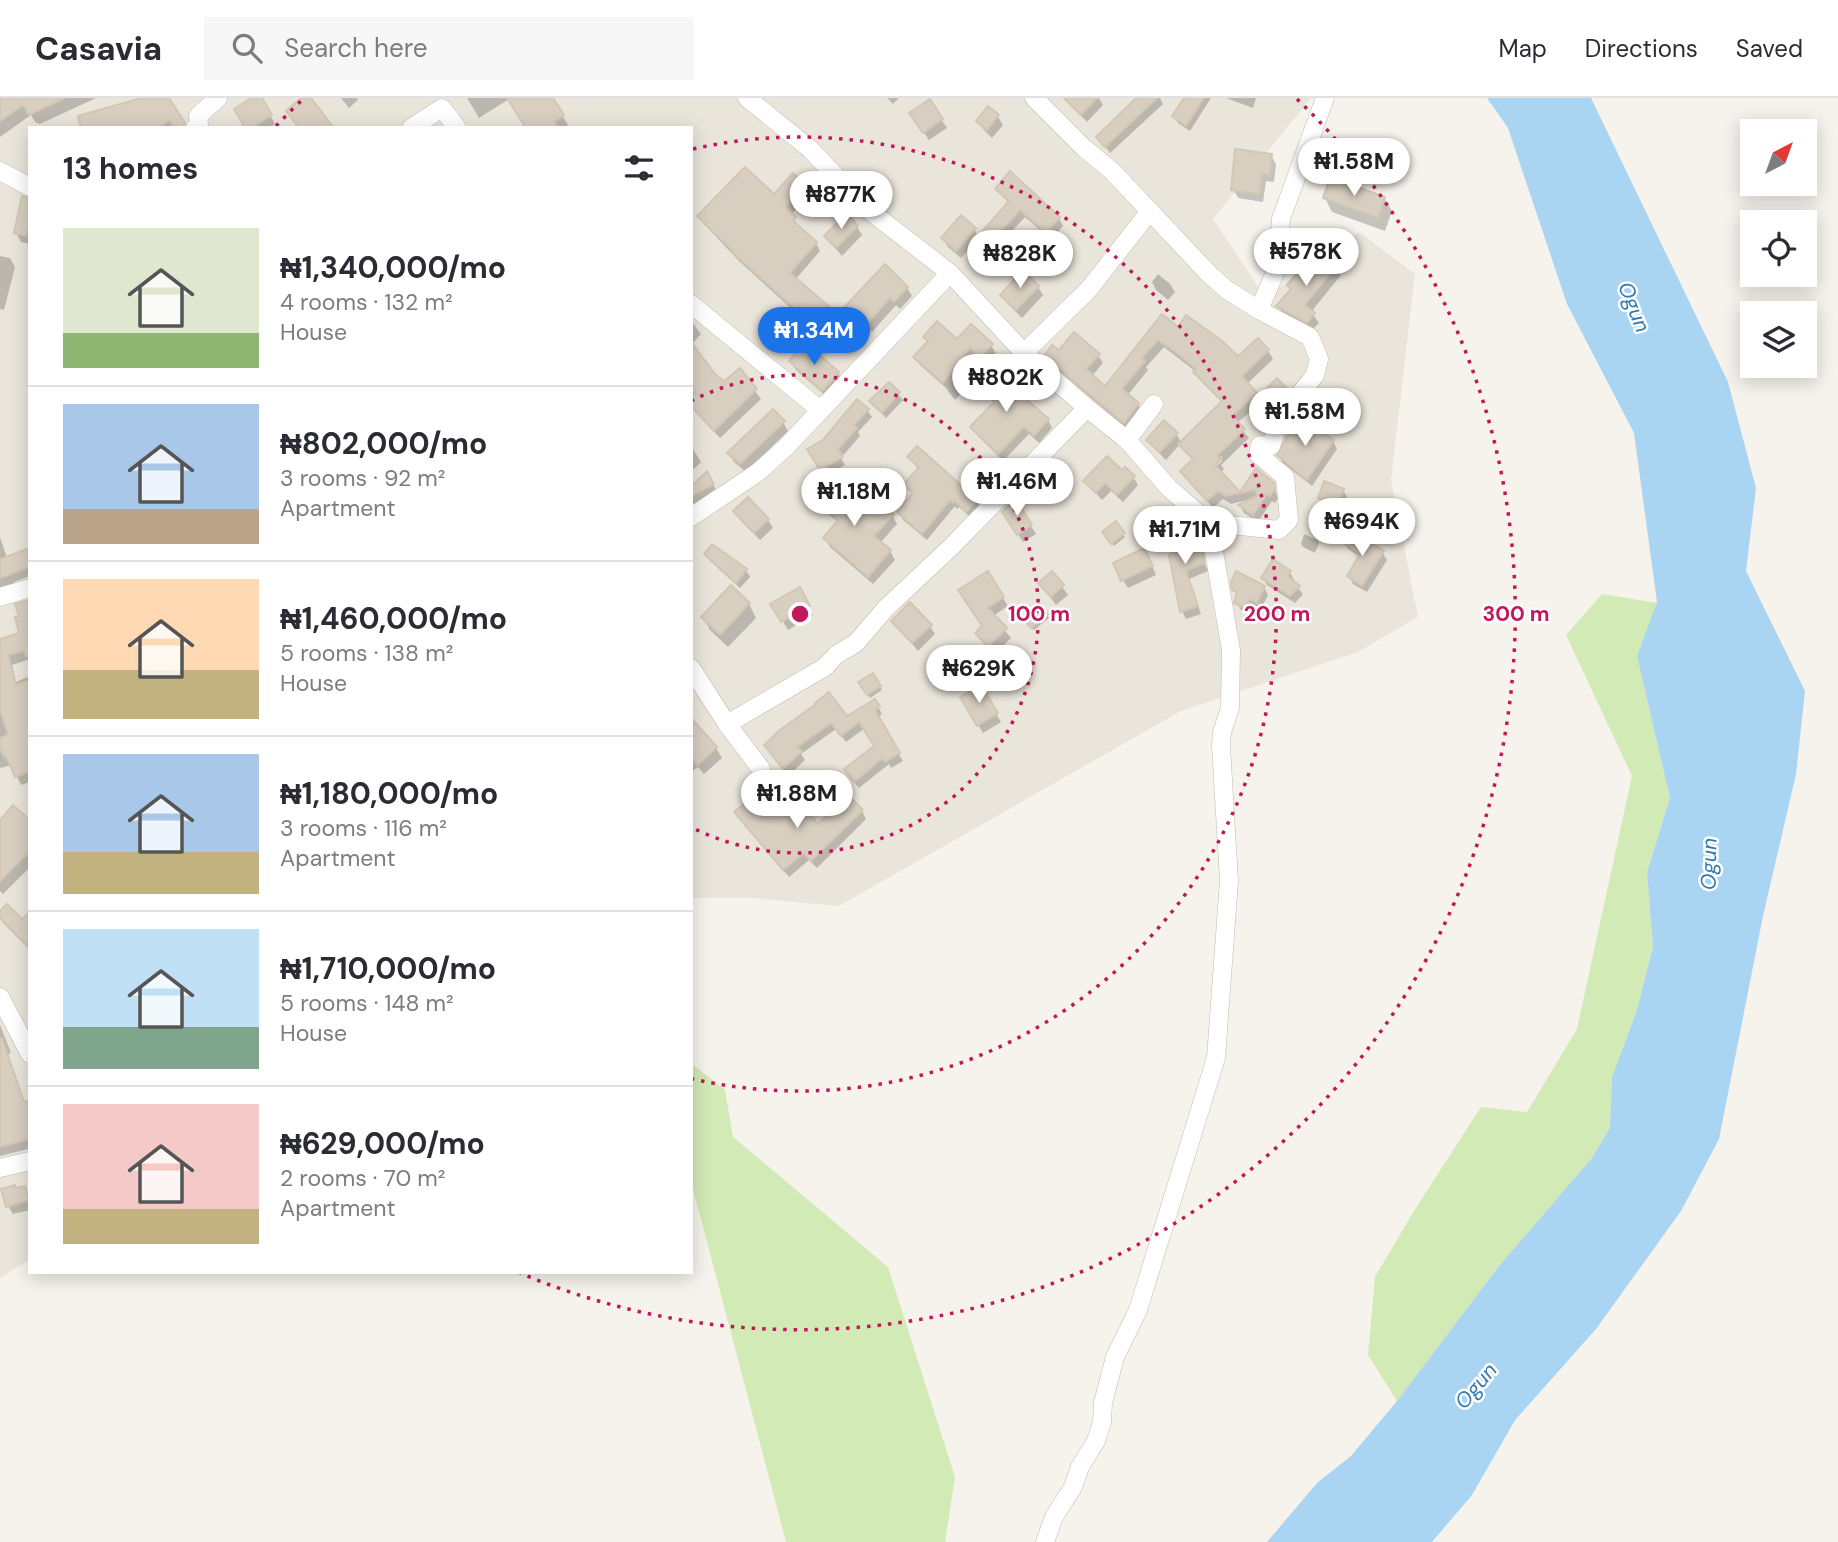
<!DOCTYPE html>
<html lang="en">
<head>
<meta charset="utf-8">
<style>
	:root { --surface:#fff; --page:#f7f7f7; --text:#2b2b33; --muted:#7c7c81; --line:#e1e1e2; --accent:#1a73e8 }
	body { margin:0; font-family:"DM Sans",sans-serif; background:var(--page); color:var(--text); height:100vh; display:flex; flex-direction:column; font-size:26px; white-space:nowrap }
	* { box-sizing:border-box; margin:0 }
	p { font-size:23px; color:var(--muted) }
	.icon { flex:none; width:38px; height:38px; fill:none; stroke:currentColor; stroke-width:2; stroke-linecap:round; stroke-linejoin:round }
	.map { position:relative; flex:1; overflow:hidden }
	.side { position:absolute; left:28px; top:28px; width:665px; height:1148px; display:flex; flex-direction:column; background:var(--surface); border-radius:0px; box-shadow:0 4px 18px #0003 }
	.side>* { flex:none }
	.needle { width:46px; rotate:41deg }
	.controls { position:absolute; left:1740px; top:21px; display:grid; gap:14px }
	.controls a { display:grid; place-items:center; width:77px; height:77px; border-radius:0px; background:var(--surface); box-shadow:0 4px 18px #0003; font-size:35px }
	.price { position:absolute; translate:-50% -60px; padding:0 16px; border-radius:24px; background:#fff; color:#222; font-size:23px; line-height:46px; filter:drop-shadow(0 2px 4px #0008) }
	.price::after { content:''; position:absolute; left:50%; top:42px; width:21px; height:16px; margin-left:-10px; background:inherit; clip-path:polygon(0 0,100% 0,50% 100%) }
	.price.current { background:var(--accent); color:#fff }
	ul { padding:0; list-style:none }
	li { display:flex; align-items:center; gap:21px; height:175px; padding:0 35px }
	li+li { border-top:2px solid var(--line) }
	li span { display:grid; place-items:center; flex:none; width:196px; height:140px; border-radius:0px; color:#555 }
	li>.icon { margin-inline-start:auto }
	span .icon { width:84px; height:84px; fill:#fffc; stroke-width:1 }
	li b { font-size:30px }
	h2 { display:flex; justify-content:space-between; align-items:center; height:84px; padding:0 35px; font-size:30px }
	header { display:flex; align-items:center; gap:42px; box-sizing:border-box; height:98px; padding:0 35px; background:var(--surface); border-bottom:2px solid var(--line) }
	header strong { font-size:33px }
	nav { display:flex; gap:38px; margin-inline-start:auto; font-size:24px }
	.search { width:490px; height:63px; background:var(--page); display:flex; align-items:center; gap:18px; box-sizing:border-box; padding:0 24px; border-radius:0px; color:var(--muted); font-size:26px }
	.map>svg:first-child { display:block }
	.residential { fill:#eae5da }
	.green { fill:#d2eab5 }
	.water { fill:#a9d4f2 }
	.shadow { fill:#0003; fill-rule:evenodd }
	.building { fill:#d8cfc1; stroke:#d3c7b4; stroke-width:2 }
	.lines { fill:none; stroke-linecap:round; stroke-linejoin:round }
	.minor-casing { stroke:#c2bbae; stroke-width:19 }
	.minor { stroke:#fff; stroke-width:18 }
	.ring { fill:none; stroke:#c2185b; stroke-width:3.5; stroke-dasharray:3.5 7 }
	.labels { text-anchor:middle; stroke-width:5; stroke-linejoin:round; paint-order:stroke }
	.water-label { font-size:21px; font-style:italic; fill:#2e7ab2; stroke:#fff }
	.centre { fill:#c2185b; stroke:#fff; stroke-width:3.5 }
	.ring-label { font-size:21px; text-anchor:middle; font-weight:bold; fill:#c2185b; stroke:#fff; stroke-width:5; stroke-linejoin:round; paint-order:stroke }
</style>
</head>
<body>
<header>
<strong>Casavia</strong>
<div class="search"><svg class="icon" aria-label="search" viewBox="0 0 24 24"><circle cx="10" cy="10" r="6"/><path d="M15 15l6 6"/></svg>Search here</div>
<nav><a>Map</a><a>Directions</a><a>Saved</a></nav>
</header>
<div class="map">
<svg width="1838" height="1444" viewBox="0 0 1838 1444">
	<rect width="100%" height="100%" fill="#f6f3ec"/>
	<path class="residential" d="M0,0H1311L1213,121L1265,199L1359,134L1415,176L1391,382L1418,519L1358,554L1181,613L839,808L752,800H691V30H30V1161L0,1180Z"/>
	<g class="green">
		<path d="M1602,496L1657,505L1637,558L1670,700L1647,774L1653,847L1637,912L1612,979L1610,1030L1591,1061L1499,1168L1397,1303L1368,1257L1375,1179L1412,1116L1481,1009L1527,1014L1577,931L1632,678L1566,537Z"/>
		<path d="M691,965L725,992L733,1039L888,1169L955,1379L945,1444H786L691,1083Z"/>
	</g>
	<path class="water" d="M1487,0H1591L1728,284L1756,390L1746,473L1805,593L1796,676L1763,818L1719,1041L1681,1113L1596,1231L1515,1322L1472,1397L1432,1444H1267L1317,1385L1351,1358L1397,1303L1499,1168L1591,1061L1610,1030L1612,979L1637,912L1653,848L1647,774L1670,700L1637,558L1657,504L1634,335L1567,206L1508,30Z"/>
	<g class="shadow">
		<path d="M0,0H96L40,26L35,24L31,17L0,39Z"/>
		<path d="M147,0H167L186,30H83Z"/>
		<path d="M254,0H260L275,26L269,30H247Z"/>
		<path d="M341,0H357L358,2L349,10Z"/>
		<path d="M467,0H551L568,27L564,30H528L509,1L479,20Z"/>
		<path d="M887,0H899L893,6Z"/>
		<path d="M1065,0H1099L1103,7L1087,24Z"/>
		<path d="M1139,0H1160L1163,6L1110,55L1098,39Z"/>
		<path d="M1186,0H1211L1190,33L1178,25L1174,18Z"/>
		<path d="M1226,0H1256L1253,10Z"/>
		<path d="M929,4L947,30L929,42L917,24Z"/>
		<path d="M988,10L998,19L1003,27L992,40L983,31L978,23Z"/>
		<path d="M1271,58L1276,66L1274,84L1266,83L1263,104L1238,100L1233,91Z"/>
		<path d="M1011,75L1059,120L1063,128L1051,142L1025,119L997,149L989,141L984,134L1009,106L997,91Z"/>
		<path d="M805,88L810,96L791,117L800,129L799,130L816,145L820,153L795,182L838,219L907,190L912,198L900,211L896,207L872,234L865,227L847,249L823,228L809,243L794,229L789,220L795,214L739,163L704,126L699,118L774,99Z"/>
		<path d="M1325,100H1384L1392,113L1385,133L1332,114Z"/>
		<path d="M30,102V146L21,144L16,135Z"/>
		<path d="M857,129L862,137L842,158L826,139Z"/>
		<path d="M974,131L979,140L961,160L948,149L943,140Z"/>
		<path d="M0,158L10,160L15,169L4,212L0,211Z"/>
		<path d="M1309,160L1336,169L1341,177L1311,214L1319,225L1312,232L1283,217L1279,209L1292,192Z"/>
		<path d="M1023,175L1038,189L1043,197L1022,220L1007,205L1002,197Z"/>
		<path d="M1158,176L1170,186L1175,194L1168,202L1156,192L1152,184Z"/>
		<path d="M1162,218L1178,231L1238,261L1268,253L1273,261L1247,286L1258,301L1277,282L1291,300L1274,317L1262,304L1237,325L1249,340L1221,367L1224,371L1220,375L1240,396L1257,372L1273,386L1278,400L1275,405L1272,403L1258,424L1244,415L1240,407L1247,402L1231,406L1223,401L1213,410L1182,373L1193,363L1180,346L1166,362L1154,350L1149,342L1176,336L1182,345L1223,305L1200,282L1195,273L1164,249L1146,269L1148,272L1127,298L1138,306L1143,315L1129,332L1051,266L1046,258L1059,254L1098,257L1103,265L1092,278L1106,290ZM1222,358V363L1210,374L1207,371Z"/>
		<path d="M691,223L701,236L693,245L715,278L724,285L740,273L761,301L720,340L691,309Z"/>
		<path d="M925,239L991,247L996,256L986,267L975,257L955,284L963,293L955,302L945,289L920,267L916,259L928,245Z"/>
		<path d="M791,264L838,275L843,283L828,300L796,272Z"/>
		<path d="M889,286L903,302L886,320L871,303Z"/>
		<path d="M981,288L1024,304L1048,322L1052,330L1039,345L1029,336L1003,363L977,337L972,330L995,306Z"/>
		<path d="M867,312L872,319L858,334L860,338L841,360L845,367L825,379L810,352Z"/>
		<path d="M1300,320L1333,343L1337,351L1312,388L1283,365L1279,357Z"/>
		<path d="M783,324L788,333L746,374L734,364L729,355Z"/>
		<path d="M691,348L701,364L691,374Z"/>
		<path d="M909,359L976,403L981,410L971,420L959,409L957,411L955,408L927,442L903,422L899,414L913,397L906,387L919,372Z"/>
		<path d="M1122,374L1133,379L1138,387L1123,404L1111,393L1102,402L1085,383Z"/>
		<path d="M707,376L719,397L691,411V385L694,388Z"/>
		<path d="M806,392L859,418H893L897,426L880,445L890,453L895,462L873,486L830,449L825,441L838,424L810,400Z"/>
		<path d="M1343,392L1348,401L1345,409L1324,401V405L1344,412L1343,416L1325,409L1320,400Z"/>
		<path d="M735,413L768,422L773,430L760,442L740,422Z"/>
		<path d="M1009,422L1031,428L1036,436L1023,444Z"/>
		<path d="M1123,436L1125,439L1114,448L1106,437Z"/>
		<path d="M1304,436L1317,442L1319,445L1315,455L1303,449L1301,446Z"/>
		<path d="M1193,438L1208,473L1189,481L1201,516L1186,521L1182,513L1179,454Z"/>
		<path d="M0,439L7,460L30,456V478L14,484L16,490L0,493Z"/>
		<path d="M1343,443L1382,454L1387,462L1367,494L1353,486L1349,478L1360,459L1348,451Z"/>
		<path d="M706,456L746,472L750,479L740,490L710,463Z"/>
		<path d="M1149,460L1156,477L1128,490L1123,482Z"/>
		<path d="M1290,474L1294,482L1293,484L1303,496L1295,505L1267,487L1263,480Z"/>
		<path d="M987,475L1008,508L993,518L1011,540L994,556L977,535L983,529Z"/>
		<path d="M1052,475L1068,497L1056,507L1040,485Z"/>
		<path d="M1264,489L1268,497L1261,511L1255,508L1250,517L1241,512L1236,504L1238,498L1234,492Z"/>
		<path d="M799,492L813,517L788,532L773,507Z"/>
		<path d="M30,504V561L12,567L16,584L30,578V684L21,687L12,667L0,670V542L21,536V519Z"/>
		<path d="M749,506L756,520L728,549L710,532L703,519Z"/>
		<path d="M1047,517L1049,520L1034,532L1027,524Z"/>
		<path d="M893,523L930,528L935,536L918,553Z"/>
		<path d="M873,578L882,592L870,600L861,585Z"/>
		<path d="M980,589L1001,624L983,635L962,600Z"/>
		<path d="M875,604L882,616L877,620L903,663L891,670L889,666L859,690L850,679L876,649L865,630L846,644L836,631L801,656L805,662L789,677L770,655L781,633L847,620Z"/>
		<path d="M691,625L716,650L722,660L704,676L698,669L691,674Z"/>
		<path d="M862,713L866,721L817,770L809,762L789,779L741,723L784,720L818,728Z"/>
		<path d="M30,724V769L3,796L0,793V725Z"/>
		<path d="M0,816L22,824L30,817V852L3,825Z"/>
		<path d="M0,927L11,955L8,956L25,1005L30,1004V1054L28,1051L0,1058Z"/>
		<path d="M24,1090L30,1101V1112L13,1116L8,1108L16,1092Z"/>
	</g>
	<g class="building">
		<path d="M0,0H65L29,17L23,7L0,23Z"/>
		<path d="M141,0H169L185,25L184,30H173L170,22L158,30H81L78,18Z"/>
		<path d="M251,0H262L272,17L251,30H245L234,11Z"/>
		<path d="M301,0H311L334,30H299L286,13Z"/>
		<path d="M507,0H553L564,17L554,24L558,30H526Z"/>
		<path d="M1064,0H1097L1081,17Z"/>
		<path d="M1136,0H1157L1105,49L1096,39Z"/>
		<path d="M1184,0H1204L1186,28L1172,18Z"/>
		<path d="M930,1L943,21L923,35L909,15Z"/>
		<path d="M988,8L999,17L987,32L976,23Z"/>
		<path d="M1235,51L1272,56L1270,77L1262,76L1259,96L1231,92Z"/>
		<path d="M745,69L774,96L793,75L806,87L786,109L796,119L793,123L817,144L790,175L838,216L885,166L908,189L894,204L890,200L867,226L859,220L841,241L817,221L804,235L787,220L795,211L732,154L733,153L697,118Z"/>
		<path d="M1010,73L1060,119L1046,135L1020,112L992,143L982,134L1009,103L995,91Z"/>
		<path d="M1330,79L1385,99L1378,120L1323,100Z"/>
		<path d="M22,98L30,100V120L26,138L14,135Z"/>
		<path d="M847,115L858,128L836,150L824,138Z"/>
		<path d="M961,117L976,130L956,153L941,140Z"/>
		<path d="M1308,158L1337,167L1305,207L1315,215L1307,225L1276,208L1291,191L1287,187L1306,165Z"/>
		<path d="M1023,172L1039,188L1016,212L1000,197Z"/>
		<path d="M1162,216L1178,229L1186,217L1222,243L1238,258L1258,240L1269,252L1242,278L1257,295L1232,318L1245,331L1217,358L1221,361L1215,367L1240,394L1256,370L1274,385L1275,391L1270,398L1267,396L1253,417L1238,407L1257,398L1255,392L1225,398L1218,393L1207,403L1180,373L1193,361L1178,346L1222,303L1193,274L1196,271L1182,259L1158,242L1142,260L1145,263L1122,291L1139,305L1124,325L1044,258L1052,247L1059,252L1074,234L1100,256L1086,271L1105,288Z"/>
		<path d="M937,223L957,241L971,226L993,246L980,259L970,250L943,285L913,259L928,243L923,239Z"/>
		<path d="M691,244L716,277L724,283L740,270L757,291L714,333L691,308V300L696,295L691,289Z"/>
		<path d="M805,244L839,274L822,293L789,263Z"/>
		<path d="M996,271L1024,301L1025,300L1049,321L1034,338L1024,329L998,356L970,329L994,304L979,287Z"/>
		<path d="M1277,280L1287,290L1268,310L1258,299Z"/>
		<path d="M889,284L900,294L882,315L869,303Z"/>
		<path d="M857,301L869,311L854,327L857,330L838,351L843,359L820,372L807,351L823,342Z"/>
		<path d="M773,311L785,323L740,366L727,355Z"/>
		<path d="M1299,318L1334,342L1307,382L1277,357Z"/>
		<path d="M1164,322L1178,335L1160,354L1146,342Z"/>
		<path d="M917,348L978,402L966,414L954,402L953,405L950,402L922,436L897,414L913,395L903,387L919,369L907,359Z"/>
		<path d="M1107,358L1122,372L1125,369L1135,378L1117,397L1105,385L1096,395L1083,383Z"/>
		<path d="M707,373L714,386L691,398V389Z"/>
		<path d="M814,379L858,416L874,398L894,416L874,438L891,452L868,479L823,440L838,422L803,392Z"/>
		<path d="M1324,383L1344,391L1338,408L1318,400Z"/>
		<path d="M748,399L769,421L754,435L733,413Z"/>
		<path d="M1016,401L1032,427L1017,437L1002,414Z"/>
		<path d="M1116,423L1125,435L1111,446L1102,434Z"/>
		<path d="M1189,428L1203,456L1204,465L1186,473L1198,508L1180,514L1169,457L1176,453L1169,436Z"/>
		<path d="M1348,433L1367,445L1368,443L1384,453L1362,488L1347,478L1360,456L1341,443Z"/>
		<path d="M712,446L747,471L736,485L704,456Z"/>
		<path d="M30,450V469L0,480V461Z"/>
		<path d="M1144,450L1153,468L1121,483L1113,465Z"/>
		<path d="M1273,461L1291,473L1288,478L1300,488L1290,498L1261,480Z"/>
		<path d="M988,473L1004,499L988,510L1007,530L988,549L975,535L982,528L958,492Z"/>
		<path d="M1052,473L1064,487L1051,499L1038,485Z"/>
		<path d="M1236,473L1265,488L1257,505L1250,501L1245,510L1234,505L1237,494L1232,492L1231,484Z"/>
		<path d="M731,487L750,505L720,537L701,519Z"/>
		<path d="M800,489L810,508L781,524L770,506Z"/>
		<path d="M30,502V558L26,559L24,553L8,557L16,587L30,582V673L15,679L6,658L4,659L0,650V640L8,636L0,612V541L19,535L15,519L19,518L15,506Z"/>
		<path d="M910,504L932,527L912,545L891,523Z"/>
		<path d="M1040,506L1048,516L1031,530L1023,520Z"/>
		<path d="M873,575L881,588L867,597L858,584Z"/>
		<path d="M981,587L998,615L977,628L960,599Z"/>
		<path d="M829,594L847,618L875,601L880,608L875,612L900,655L885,664L883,660L854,684L844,671L874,648L859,624L841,638L831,625L797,649L802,653L783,671L764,647L780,632L816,606L815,605Z"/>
		<path d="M691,620L717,649L698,667L691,660Z"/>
		<path d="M848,697L863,712L811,763L804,755L783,772L734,714L749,702L762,719L776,707L785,718L800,705L818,726Z"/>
		<path d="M13,707L30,722V753L0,783V722Z"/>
		<path d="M7,806L22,821L30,814V850L0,820V813Z"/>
		<path d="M2,940L24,1004L30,1002V1041L0,1049V941Z"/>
		<path d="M15,1087L16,1090L25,1088L29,1102L6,1109L1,1091Z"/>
	</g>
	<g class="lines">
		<defs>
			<g id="minor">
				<path d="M747,0L810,51L866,110L950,175L1024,255L1087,310L1127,342L1169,390L1209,425L1279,432L1289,422L1285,379L1258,356L1260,347L1271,348L1275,335L1296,301L1315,277L1319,261L1310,239L1259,212L1227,192L1210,177L1112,73L1084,50L1034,0"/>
				<path d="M195,30L199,26L198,18L218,0"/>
				<path d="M411,30L442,10L457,30"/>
				<path d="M0,73L30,89"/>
				<path d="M691,206L819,311"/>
				<path d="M1259,212L1277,170L1281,121L1325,0"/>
				<path d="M1024,255L1089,191L1150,113"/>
				<path d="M1127,342L1154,306"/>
				<path d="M691,419L757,375L786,349L950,175"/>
				<path d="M0,499L30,490"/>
				<path d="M691,570L727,626L761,671"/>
				<path d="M727,626L825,569L836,557L856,545L886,510L950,450L1087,310"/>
				<path d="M0,899L30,956"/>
				<path d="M0,1070L30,1063"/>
				<path d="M1045,1444L1054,1419L1073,1389L1080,1369L1096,1343L1102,1324L1103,1305L1115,1259L1138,1212L1216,960L1229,783L1221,648L1222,634L1230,610L1231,552L1209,425"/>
			</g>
		</defs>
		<use href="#minor" class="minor-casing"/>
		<use href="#minor" class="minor"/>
	</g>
	<g class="ring">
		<path d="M691 303A239 239 0 1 1 691 729"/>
		<path d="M693 51A477 477 0 1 1 693 981"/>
		<path d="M276 28A716 716 0 0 1 303 1M1297 1A716 716 0 0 1 520 1175"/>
	</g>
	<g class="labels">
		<g class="water-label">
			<text transform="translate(1634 209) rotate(68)" y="7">Ogun</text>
			<text transform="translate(1709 766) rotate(-89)" y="7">Ogun</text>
			<text transform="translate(1476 1288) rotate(-50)" y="7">Ogun</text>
		</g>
	</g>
	<circle cx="800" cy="516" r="10" class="centre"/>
	<g class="ring-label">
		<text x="1039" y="523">100 m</text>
		<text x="1277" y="523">200 m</text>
		<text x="1516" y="523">300 m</text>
	</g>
</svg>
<div class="controls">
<a><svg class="needle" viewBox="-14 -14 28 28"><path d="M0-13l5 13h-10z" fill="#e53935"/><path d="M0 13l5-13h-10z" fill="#7c7c81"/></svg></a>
<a><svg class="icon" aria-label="locate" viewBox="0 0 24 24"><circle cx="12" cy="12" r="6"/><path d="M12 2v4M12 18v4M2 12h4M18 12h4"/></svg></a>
<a><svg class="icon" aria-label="layers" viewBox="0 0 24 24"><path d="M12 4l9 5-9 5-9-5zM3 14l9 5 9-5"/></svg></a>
</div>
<b class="price" style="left:1354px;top:100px">₦1.58M</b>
<b class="price" style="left:841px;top:133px">₦877K</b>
<b class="price" style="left:1306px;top:190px">₦578K</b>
<b class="price" style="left:1020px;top:192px">₦828K</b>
<b class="price current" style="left:814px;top:269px">₦1.34M</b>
<b class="price" style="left:1006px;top:316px">₦802K</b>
<b class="price" style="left:1305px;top:350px">₦1.58M</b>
<b class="price" style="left:1017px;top:420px">₦1.46M</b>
<b class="price" style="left:854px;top:430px">₦1.18M</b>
<b class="price" style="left:1362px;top:460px">₦694K</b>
<b class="price" style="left:1185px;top:468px">₦1.71M</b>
<b class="price" style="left:979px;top:607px">₦629K</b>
<b class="price" style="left:797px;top:732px">₦1.88M</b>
<section class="side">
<h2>13 homes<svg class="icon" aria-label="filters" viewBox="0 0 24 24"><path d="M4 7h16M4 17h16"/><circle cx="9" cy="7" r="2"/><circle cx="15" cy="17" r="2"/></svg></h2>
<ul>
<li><span style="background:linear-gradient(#dfe7d0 75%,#8fb573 0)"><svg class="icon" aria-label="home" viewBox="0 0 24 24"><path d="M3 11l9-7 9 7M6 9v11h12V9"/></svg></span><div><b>₦1,340,000/mo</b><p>4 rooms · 132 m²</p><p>House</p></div></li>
<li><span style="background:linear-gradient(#a9c7e8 75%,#b9a48a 0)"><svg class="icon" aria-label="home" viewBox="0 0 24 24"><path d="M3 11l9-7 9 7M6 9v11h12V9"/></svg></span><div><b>₦802,000/mo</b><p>3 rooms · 92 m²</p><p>Apartment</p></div></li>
<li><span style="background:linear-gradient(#ffd9b3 65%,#c2b280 0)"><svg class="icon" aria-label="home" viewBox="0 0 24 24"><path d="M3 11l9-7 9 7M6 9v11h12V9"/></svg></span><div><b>₦1,460,000/mo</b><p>5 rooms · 138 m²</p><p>House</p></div></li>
<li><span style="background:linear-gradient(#a9c7e8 70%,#c2b280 0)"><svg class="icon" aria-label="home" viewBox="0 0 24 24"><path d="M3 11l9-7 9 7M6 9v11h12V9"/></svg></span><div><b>₦1,180,000/mo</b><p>3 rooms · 116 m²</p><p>Apartment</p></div></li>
<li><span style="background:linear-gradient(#bfe0f5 70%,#7fa58c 0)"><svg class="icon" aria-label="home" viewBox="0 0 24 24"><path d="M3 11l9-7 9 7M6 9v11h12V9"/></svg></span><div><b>₦1,710,000/mo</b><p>5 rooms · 148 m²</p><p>House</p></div></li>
<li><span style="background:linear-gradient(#f6c9c9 75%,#c2b280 0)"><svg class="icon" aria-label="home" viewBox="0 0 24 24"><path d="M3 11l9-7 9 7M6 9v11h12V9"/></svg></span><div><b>₦629,000/mo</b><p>2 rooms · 70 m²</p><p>Apartment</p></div></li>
</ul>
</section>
</div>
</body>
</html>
